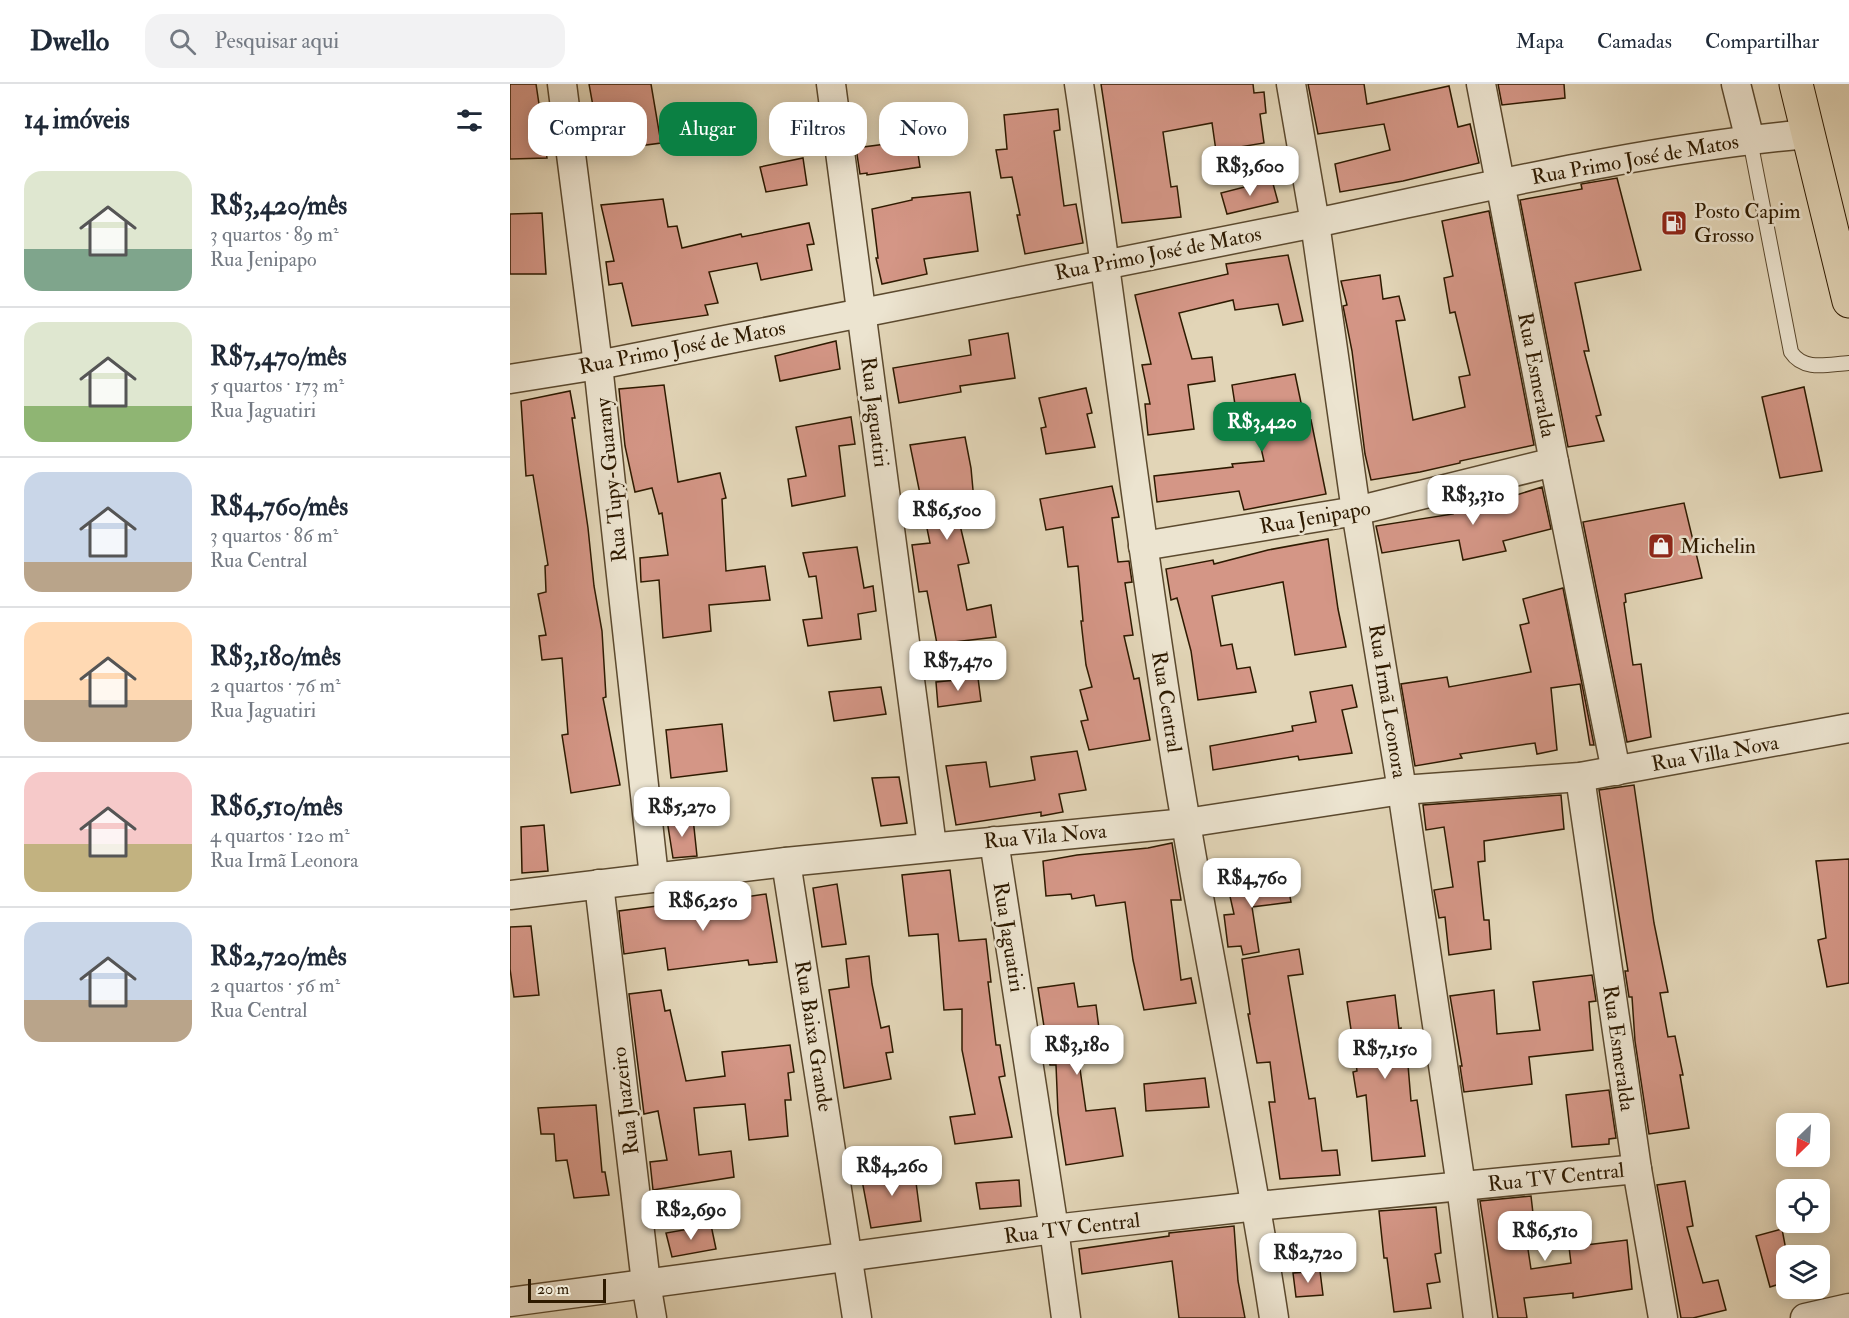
<!DOCTYPE html>
<html lang="pt">
<head>
<meta charset="utf-8">
<style>
	:root { --surface:#fff; --page:#f2f2f3; --text:#1f2937; --muted:#747a83; --line:#e0e1e3; --accent:#0b8043 }
	body { margin:0; font-family:"IM FELL Double Pica",serif; background:var(--page); color:var(--text); height:100vh; display:flex; flex-direction:column; font-size:22px; white-space:nowrap }
	* { box-sizing:border-box; margin:0 }
	p { font-size:20px; color:var(--muted) }
	.icon { flex:none; width:33px; height:33px; fill:none; stroke:currentColor; stroke-width:2; stroke-linecap:round; stroke-linejoin:round }
	.map { position:relative; flex:1; overflow:hidden }
	.side { display:flex; flex-direction:column; background:var(--surface); width:510px }
	.side>* { flex:none }
	.hud { position:absolute; left:18px; top:18px; width:570px; height:54px; display:flex; gap:12px }
	.needle { width:39px; rotate:205deg }
	.buttons { position:absolute; left:1266px; top:1029px; display:grid; gap:12px }
	.buttons a { display:grid; place-items:center; width:54px; height:54px; border-radius:12px; background:var(--surface); box-shadow:0 3px 15px #0003; font-size:30px }
	.scale { position:absolute; left:18px; bottom:15px; width:78px; box-sizing:border-box; padding-left:6px; border:3px solid #2e1a00; border-top:0; font-size:16px; line-height:21px; white-space:nowrap; color:#2e1a00; -webkit-text-stroke:4px #ece4d0; paint-order:stroke }
	.price { position:absolute; translate:-50% -51px; padding:0 14px; border-radius:12px; background:#fff; color:#222; font-size:20px; line-height:39px; filter:drop-shadow(0 2px 3px #0008) }
	.price::after { content:''; position:absolute; left:50%; top:36px; width:18px; height:14px; margin-left:-9px; background:inherit; clip-path:polygon(0 0,100% 0,50% 100%) }
	.price.active { background:var(--accent); color:#fff }
	ul { padding:0; list-style:none }
	li { display:flex; align-items:center; gap:18px; height:150px; padding:0 24px }
	li+li { border-top:2px solid var(--line) }
	li span { display:grid; place-items:center; flex:none; width:168px; height:120px; border-radius:18px; color:#555 }
	li>.icon { margin-inline-start:auto }
	span .icon { width:72px; height:72px; fill:#fffc; stroke-width:1 }
	li b { font-size:26px }
	h2 { display:flex; justify-content:space-between; align-items:center; height:72px; padding:0 24px; font-size:26px }
	.tag { padding:0 21px; border-radius:18px; background:var(--surface); box-shadow:0 3px 15px #0003; font-size:21px; line-height:54px }
	.tag.active { background:var(--accent); color:#fff }
	header { display:flex; align-items:center; gap:36px; box-sizing:border-box; height:84px; padding:0 30px; background:var(--surface); border-bottom:2px solid var(--line) }
	header strong { font-size:28px }
	nav { display:flex; gap:33px; margin-inline-start:auto; font-size:21px }
	.search { width:420px; height:54px; background:var(--page); display:flex; align-items:center; gap:15px; box-sizing:border-box; padding:0 21px; border-radius:18px; color:var(--muted); font-size:22px }
	main { display:flex; flex:1; min-height:0 }
	.map>svg:first-child { display:block }
	.building { fill:#d49686; stroke:#2e1a00; stroke-width:1.5 }
	.lines { fill:none; stroke-linecap:round; stroke-linejoin:round }
	.lane-casing { stroke:#5b492e; stroke-width:16 }
	.street-casing { stroke:#5b492e; stroke-width:31 }
	.highway-casing { stroke:#2e1a00; stroke-width:35 }
	.lane { stroke:#ece4d0; stroke-width:14 }
	.street { stroke:#ece4d0; stroke-width:28 }
	.highway { stroke:#e2d5b7; stroke-width:33 }
	.labels { text-anchor:middle; stroke-width:5; stroke-linejoin:round; paint-order:stroke }
	.street-label { font-size:21px; fill:#2e1a00; stroke:#ece4d0 }
	.poi-label { font-size:21px; fill:#2e1a00; stroke:#ece4d0; text-anchor:start }
</style>
</head>
<body>
<header>
<strong>Dwello</strong>
<div class="search"><svg class="icon" aria-label="search" viewBox="0 0 24 24"><circle cx="10" cy="10" r="6"/><path d="M15 15l6 6"/></svg>Pesquisar aqui</div>
<nav><a>Mapa</a><a>Camadas</a><a>Compartilhar</a></nav>
</header>
<main>
<section class="side">
<h2>14 imóveis<svg class="icon" aria-label="filters" viewBox="0 0 24 24"><path d="M4 7h16M4 17h16"/><circle cx="9" cy="7" r="2"/><circle cx="15" cy="17" r="2"/></svg></h2>
<ul>
<li><span style="background:linear-gradient(#dfe7d0 65%,#7fa58c 0)"><svg class="icon" aria-label="home" viewBox="0 0 24 24"><path d="M3 11l9-7 9 7M6 9v11h12V9"/></svg></span><div><b>R$3,420/mês</b><p>3 quartos · 89 m²</p><p>Rua Jenipapo</p></div></li>
<li><span style="background:linear-gradient(#dfe7d0 70%,#8fb573 0)"><svg class="icon" aria-label="home" viewBox="0 0 24 24"><path d="M3 11l9-7 9 7M6 9v11h12V9"/></svg></span><div><b>R$7,470/mês</b><p>5 quartos · 173 m²</p><p>Rua Jaguatiri</p></div></li>
<li><span style="background:linear-gradient(#c9d6e8 75%,#b9a48a 0)"><svg class="icon" aria-label="home" viewBox="0 0 24 24"><path d="M3 11l9-7 9 7M6 9v11h12V9"/></svg></span><div><b>R$4,760/mês</b><p>3 quartos · 86 m²</p><p>Rua Central</p></div></li>
<li><span style="background:linear-gradient(#ffd9b3 65%,#b9a48a 0)"><svg class="icon" aria-label="home" viewBox="0 0 24 24"><path d="M3 11l9-7 9 7M6 9v11h12V9"/></svg></span><div><b>R$3,180/mês</b><p>2 quartos · 76 m²</p><p>Rua Jaguatiri</p></div></li>
<li><span style="background:linear-gradient(#f6c9c9 60%,#c2b280 0)"><svg class="icon" aria-label="home" viewBox="0 0 24 24"><path d="M3 11l9-7 9 7M6 9v11h12V9"/></svg></span><div><b>R$6,510/mês</b><p>4 quartos · 120 m²</p><p>Rua Irmã Leonora</p></div></li>
<li><span style="background:linear-gradient(#c9d6e8 65%,#b9a48a 0)"><svg class="icon" aria-label="home" viewBox="0 0 24 24"><path d="M3 11l9-7 9 7M6 9v11h12V9"/></svg></span><div><b>R$2,720/mês</b><p>2 quartos · 56 m²</p><p>Rua Central</p></div></li>
</ul>
</section>
<div class="map">
<svg width="1339" height="1234" viewBox="0 0 1339 1234">
	<rect width="100%" height="100%" fill="#e2d5b7"/>
	<filter id="stains"><feTurbulence type="fractalNoise" baseFrequency=".00333" numOctaves="4"/><feColorMatrix values="0 0 0 0 .2 0 0 0 0 .09 0 0 0 0 .02 0 0 0 .5 -.17"/></filter>
	<radialGradient id="worn" r=".72"><stop offset=".6" stop-color="#630" stop-opacity="0"/><stop offset="1" stop-color="#630" stop-opacity=".3"/></radialGradient>
	<g class="building">
		<path d="M0,0H26L37,74L0,75Z"/>
		<path d="M79,0H141L151,59L91,67L82,22H83Z"/>
		<path d="M591,0H743L744,9L754,8L756,29L750,30L754,59L706,67L702,39L653,48L661,103L667,102L671,133L612,139Z"/>
		<path d="M798,0H854L857,20L939,2L948,43L960,40L969,79L893,97L830,108L825,80L880,66L874,40L808,50Z"/>
		<path d="M988,0H1054L1055,14L992,21Z"/>
		<path d="M548,25L550,46L544,47L554,122L566,120L573,159L515,170L507,131H510L502,93L491,94L486,66L497,65L494,31Z"/>
		<path d="M406,56L410,83L357,91V89L350,90L346,64Z"/>
		<path d="M293,74L297,101L256,108L250,83Z"/>
		<path d="M1107,94L1131,186L1065,199L1079,267H1074L1091,331L1086,332L1094,357L1058,363L1010,116L1072,105L1071,100Z"/>
		<path d="M762,96L768,118L717,130L711,109Z"/>
		<path d="M460,108L468,167L414,175L417,190L372,200L366,174H368L362,125L402,116V114Z"/>
		<path d="M153,115L158,143L167,142L172,164L231,150L232,153L299,139L304,160L297,161L302,186L251,196L247,179L199,188L208,219L195,221L198,231L122,242L112,199L99,201L96,178L104,177L91,121Z"/>
		<path d="M979,127L1024,361L950,377V379L910,388L861,396L855,370L842,267L833,222L837,221L831,197L870,191L873,215L889,212L895,236L886,237L903,336L955,323L949,293L960,291L945,228L940,229L934,194L943,192L932,137Z"/>
		<path d="M32,129L36,190H0V130Z"/>
		<path d="M778,171L793,237L773,241L768,220L725,226L723,216L669,229L682,275L702,273L705,297L678,301L684,345L638,351L635,320H640L632,281L641,280L625,211L718,190L716,180Z"/>
		<path d="M498,249L505,294L450,302L451,308L389,319L383,284L461,271L459,256Z"/>
		<path d="M326,257L330,285L270,297L265,272Z"/>
		<path d="M785,290L795,338L801,336L816,410L734,426L729,407L647,418L644,392L723,383L722,380L754,377L742,324L726,327L722,301Z"/>
		<path d="M154,301L168,398L210,389L216,414L212,415L216,487L255,482L260,516L199,521L201,547L153,554L149,496L131,498L130,474L158,471L152,429L149,430L142,404L125,408L115,362L109,305Z"/>
		<path d="M1294,303L1312,387L1270,394L1252,313Z"/>
		<path d="M576,304L582,329L577,330L585,363L536,370L531,344L536,343L529,314Z"/>
		<path d="M60,307L65,334H62L78,444L84,502L92,547L96,613L93,614L110,701L61,709L52,651L58,650L52,574L32,576L29,552L36,551L28,510L36,508L35,482L38,481L23,391L16,392L11,317Z"/>
		<path d="M341,333L345,360L329,362L335,412L282,422L278,395L296,392L286,343Z"/>
		<path d="M455,353L461,384L464,417L445,420L459,479L448,481L457,526L481,521L486,553L427,560L417,507L409,508L402,461L420,459L400,361Z"/>
		<path d="M602,402L609,433L602,434L608,478L619,477L622,498L615,499L623,551L614,552L624,595L629,594L640,656L579,666L571,637L578,636L570,606L582,603L576,581L571,537H573L568,482L558,483L553,443L536,446L530,415Z"/>
		<path d="M1032,403L1041,445L993,457L996,467L953,476L949,456L872,469L866,442L943,430L942,426L983,415L984,418Z"/>
		<path d="M1174,419L1192,494L1115,510L1116,518L1114,519L1123,581L1131,580L1141,653L1117,658L1073,438Z"/>
		<path d="M818,455L828,525L836,563L785,571L773,498L702,512L711,562L722,560L727,585L740,583L746,608L688,616L681,567L667,514L661,516L656,485L703,476L704,480L758,466Z"/>
		<path d="M347,463L354,504L363,502L366,527L348,530L351,555L298,562L293,536L312,534L306,492L299,493L293,469Z"/>
		<path d="M1053,504L1084,661H1080L1070,600L1041,604L1047,666L1027,670L1025,659L950,670L952,674L905,682L891,600L937,593L939,603L1021,588L1010,541L1019,539L1013,515Z"/>
		<path d="M468,594L471,617L428,623L426,598Z"/>
		<path d="M842,601L847,623L832,626L842,669L789,676L788,672L703,686L700,662L783,647L782,642L806,638L800,608Z"/>
		<path d="M371,603L376,630L324,637L319,608Z"/>
		<path d="M212,640L217,687L161,694L156,646Z"/>
		<path d="M567,667L576,706L549,710L553,728L531,732V728L446,741L436,682L476,678L480,703L525,696L521,673Z"/>
		<path d="M389,693L397,739L371,742L362,694Z"/>
		<path d="M1124,701L1144,839L1158,908L1150,909L1158,953L1165,952L1173,991H1170L1179,1044L1139,1050L1125,957L1122,913H1119L1115,887H1118L1089,706Z"/>
		<path d="M1051,711L1054,745L974,757L975,777L968,778L974,836H979L981,865L939,871L935,833L929,834L924,806L943,803L934,743L916,746L913,721Z"/>
		<path d="M183,734L187,772L163,774L157,736Z"/>
		<path d="M34,741L38,787L12,789L11,743Z"/>
		<path d="M662,759L671,816H661L671,896L681,894L686,919L634,926L623,876L615,818L586,822L584,811L562,815L561,810L536,812L533,777L567,771L638,764Z"/>
		<path d="M1339,775V899L1317,903L1308,856L1316,854L1306,777Z"/>
		<path d="M440,786L449,857L476,855L481,898H478L486,961H490L495,992L489,993L502,1053L445,1060L440,1033L465,1030L452,966V925L434,926L428,850L399,852L392,791Z"/>
		<path d="M776,791L781,818L742,823L749,868L733,871L731,862L718,863L714,831L724,830L717,799Z"/>
		<path d="M327,800L336,860L312,863L303,804Z"/>
		<path d="M256,810L267,878L239,881L238,876L158,886L155,864L114,870L109,827L201,815V818Z"/>
		<path d="M21,842L29,911L4,913L0,885V843Z"/>
		<path d="M789,865L793,890L778,892L799,1015L805,1014L812,1067L827,1066L830,1091L770,1095L759,1018H765L760,978L747,979L738,930H740L732,875Z"/>
		<path d="M359,872L362,900L371,944L379,942L383,968L376,969L381,995L334,1004L319,906L339,903L336,875Z"/>
		<path d="M1082,891L1086,917L1079,918L1083,966L1019,973L1022,1000L954,1008L950,982H952L940,912L984,906L987,950L1030,946L1023,898Z"/>
		<path d="M564,899L568,923L586,921L593,976L569,978L576,1027L605,1024L613,1072L556,1081L548,1029L546,981H540L528,904Z"/>
		<path d="M151,906L155,927L160,926L176,997L215,992L212,968L280,961L284,988L278,989L281,1016H275L278,1052L239,1056L235,1020L184,1024L189,1071L221,1067L224,1093L143,1106L140,1078L157,1076L148,1027L134,1030L119,910Z"/>
		<path d="M885,911L889,945L891,944L895,982L898,981L901,1017L907,1016L915,1072L862,1077L856,1011L847,1013L843,988L847,987L837,918Z"/>
		<path d="M695,994L699,1023L636,1027L634,1000Z"/>
		<path d="M1099,1006L1106,1054L1099,1055V1060L1062,1063L1056,1011Z"/>
		<path d="M86,1021L92,1088H95L99,1111L64,1114L57,1076L46,1077L44,1050H31L28,1024Z"/>
		<path d="M404,1083L411,1137L361,1144L351,1091Z"/>
		<path d="M509,1096L511,1122L470,1125L466,1099Z"/>
		<path d="M1175,1097L1183,1142L1177,1143L1193,1199L1208,1196L1216,1226L1183,1234H1171L1147,1101Z"/>
		<path d="M1021,1112L1024,1138L1014,1139L1021,1185L1061,1179L1059,1163L1117,1156L1122,1205L1063,1214V1209L1014,1214L1017,1234H988L970,1117Z"/>
		<path d="M926,1123L931,1169L925,1170L930,1198L917,1200L921,1224L884,1228L877,1174H874L869,1127Z"/>
		<path d="M201,1141L206,1165L162,1173L156,1149Z"/>
		<path d="M724,1142L728,1197L735,1234H669L662,1177L572,1190L569,1165L659,1152V1149Z"/>
		<path d="M1272,1145L1276,1166V1198L1260,1203L1246,1152Z"/>
		<path d="M810,1187L813,1211L786,1213L783,1189Z"/>
	</g>
	<g class="lines">
		<defs>
			<path id="lane" d="M1240,56L1281,268C1294,288 1319,280 1339,279"/>
			<g id="street">
				<path d="M52,0L88,281L144,793"/>
				<path d="M321,0L422,762"/>
				<path d="M569,0C606,246 634,494 676,739C704,905 739,1068 764,1234"/>
				<path d="M781,0L805,139L846,427L892,706L951,1102L968,1234"/>
				<path d="M971,0L1044,378L1106,687"/>
				<path d="M1226,0L1240,56"/>
				<path d="M0,295L88,281C327,233 566,188 805,139C968,105 1132,65 1298,50"/>
				<path d="M633,462L846,427L1044,378"/>
				<path d="M1070,693L1127,1085L1153,1234"/>
				<path d="M484,757L544,1145L556,1234"/>
				<path d="M276,778L347,1234"/>
				<path d="M89,800L136,1199L142,1234"/>
				<path d="M0,811L276,778L676,739L892,706L1070,693L1339,644"/>
				<path d="M0,1218L544,1145L747,1122L1127,1085"/>
				<path d="M1295,1234L1339,1224"/>
			</g>
			<path id="highway" d="M1286,0L1339,217"/>
		</defs>
		<use href="#lane" class="lane-casing"/>
		<use href="#street" class="street-casing"/>
		<use href="#highway" class="highway-casing"/>
		<use href="#lane" class="lane"/>
		<use href="#street" class="street"/>
		<use href="#highway" class="highway"/>
	</g>
	<defs>
		<symbol id="fuel-square" viewBox="-11 -11 22 22"><rect x="-9" y="-9" width="18" height="18" rx="4" fill="#8f2418" stroke="#ece4d0"/><path d="M-5.5-6h7V0h2V4h1.3V-2.5L3-4.5l.8-.8L6-3V5H2.5V1h-1V6h-7ZM-4.2-4.7v3.2H.2V-4.7Z" fill="#fff"/></symbol>
		<symbol id="shop-square" viewBox="-11 -11 22 22"><rect x="-9" y="-9" width="18" height="18" rx="4" fill="#8f2418" stroke="#ece4d0"/><path d="M-5-2.5h2.3a2.7 3.5 0 0 1 5.4 0H5L5.5 6h-11ZM-1.5-2.5h3a1.5 2.3 0 0 0-3 0Z" fill="#fff"/></symbol>
	</defs>
	<g fill-rule="evenodd">
		<use href="#fuel-square" x="1149" y="124" width="30" height="30"/>
		<use href="#shop-square" x="1136" y="447" width="30" height="30"/>
	</g>
	<g class="labels">
		<g class="street-label">
			<text transform="translate(1125 75) rotate(-10)" y="7">Rua Primo José de Matos</text>
			<text transform="translate(648 169) rotate(-11)" y="7">Rua Primo José de Matos</text>
			<text transform="translate(172 263) rotate(-11)" y="7">Rua Primo José de Matos</text>
			<text transform="translate(1027 291) rotate(79)" y="7">Rua Esmeralda</text>
			<text transform="translate(365 328) rotate(83)" y="7">Rua Jaguatiri</text>
			<text transform="translate(101 396) rotate(-96)" y="7">Rua Tupy-Guarany</text>
			<text transform="translate(805 433) rotate(-10)" y="7">Rua Jenipapo</text>
			<text transform="translate(878 617) rotate(81)" y="7">Rua Irmã Leonora</text>
			<text transform="translate(657 618) rotate(81)" y="7">Rua Central</text>
			<text transform="translate(1205 669) rotate(-10)" y="7">Rua Villa Nova</text>
			<text transform="translate(535 752) rotate(-5)" y="7">Rua Vila Nova</text>
			<text transform="translate(499 853) rotate(81)" y="7">Rua Jaguatiri</text>
			<text transform="translate(304 952) rotate(81)" y="7">Rua Baixa Grande</text>
			<text transform="translate(1109 964) rotate(82)" y="7">Rua Esmeralda</text>
			<text transform="translate(115 1017) rotate(-97)" y="7">Rua Juazeiro</text>
			<text transform="translate(1046 1093) rotate(-6)" y="7">Rua TV Central</text>
			<text transform="translate(562 1144) rotate(-7)" y="7">Rua TV Central</text>
		</g>
		<g class="poi-label">
			<text x="1184" y="134">Posto Capim<tspan x="1184" dy="24">Grosso</tspan></text>
			<text x="1170" y="469">Michelin</text>
		</g>
	</g>
	<rect width="100%" height="100%" filter="url(#stains)"/>
	<rect width="100%" height="100%" fill="url(#worn)"/>
</svg>
<div class="buttons">
<a><svg class="needle" viewBox="-14 -14 28 28"><path d="M0-13l5 13h-10z" fill="#e53935"/><path d="M0 13l5-13h-10z" fill="#747a83"/></svg></a>
<a><svg class="icon" aria-label="locate" viewBox="0 0 24 24"><circle cx="12" cy="12" r="6"/><path d="M12 2v4M12 18v4M2 12h4M18 12h4"/></svg></a>
<a><svg class="icon" aria-label="layers" viewBox="0 0 24 24"><path d="M12 4l9 5-9 5-9-5zM3 14l9 5 9-5"/></svg></a>
</div>
<div class="scale">20 m</div>
<b class="price" style="left:740px;top:113px">R$3,600</b>
<b class="price active" style="left:752px;top:369px">R$3,420</b>
<b class="price" style="left:963px;top:442px">R$3,310</b>
<b class="price" style="left:437px;top:457px">R$6,500</b>
<b class="price" style="left:448px;top:608px">R$7,470</b>
<b class="price" style="left:172px;top:754px">R$5,270</b>
<b class="price" style="left:742px;top:825px">R$4,760</b>
<b class="price" style="left:193px;top:848px">R$6,250</b>
<b class="price" style="left:567px;top:992px">R$3,180</b>
<b class="price" style="left:875px;top:996px">R$7,150</b>
<b class="price" style="left:382px;top:1113px">R$4,260</b>
<b class="price" style="left:181px;top:1157px">R$2,690</b>
<b class="price" style="left:1035px;top:1178px">R$6,510</b>
<b class="price" style="left:798px;top:1200px">R$2,720</b>
<div class="hud">
<a class="tag">Comprar</a>
<a class="tag active">Alugar</a>
<a class="tag">Filtros</a>
<a class="tag">Novo</a>
</div>
</div>
</main>
</body>
</html>
